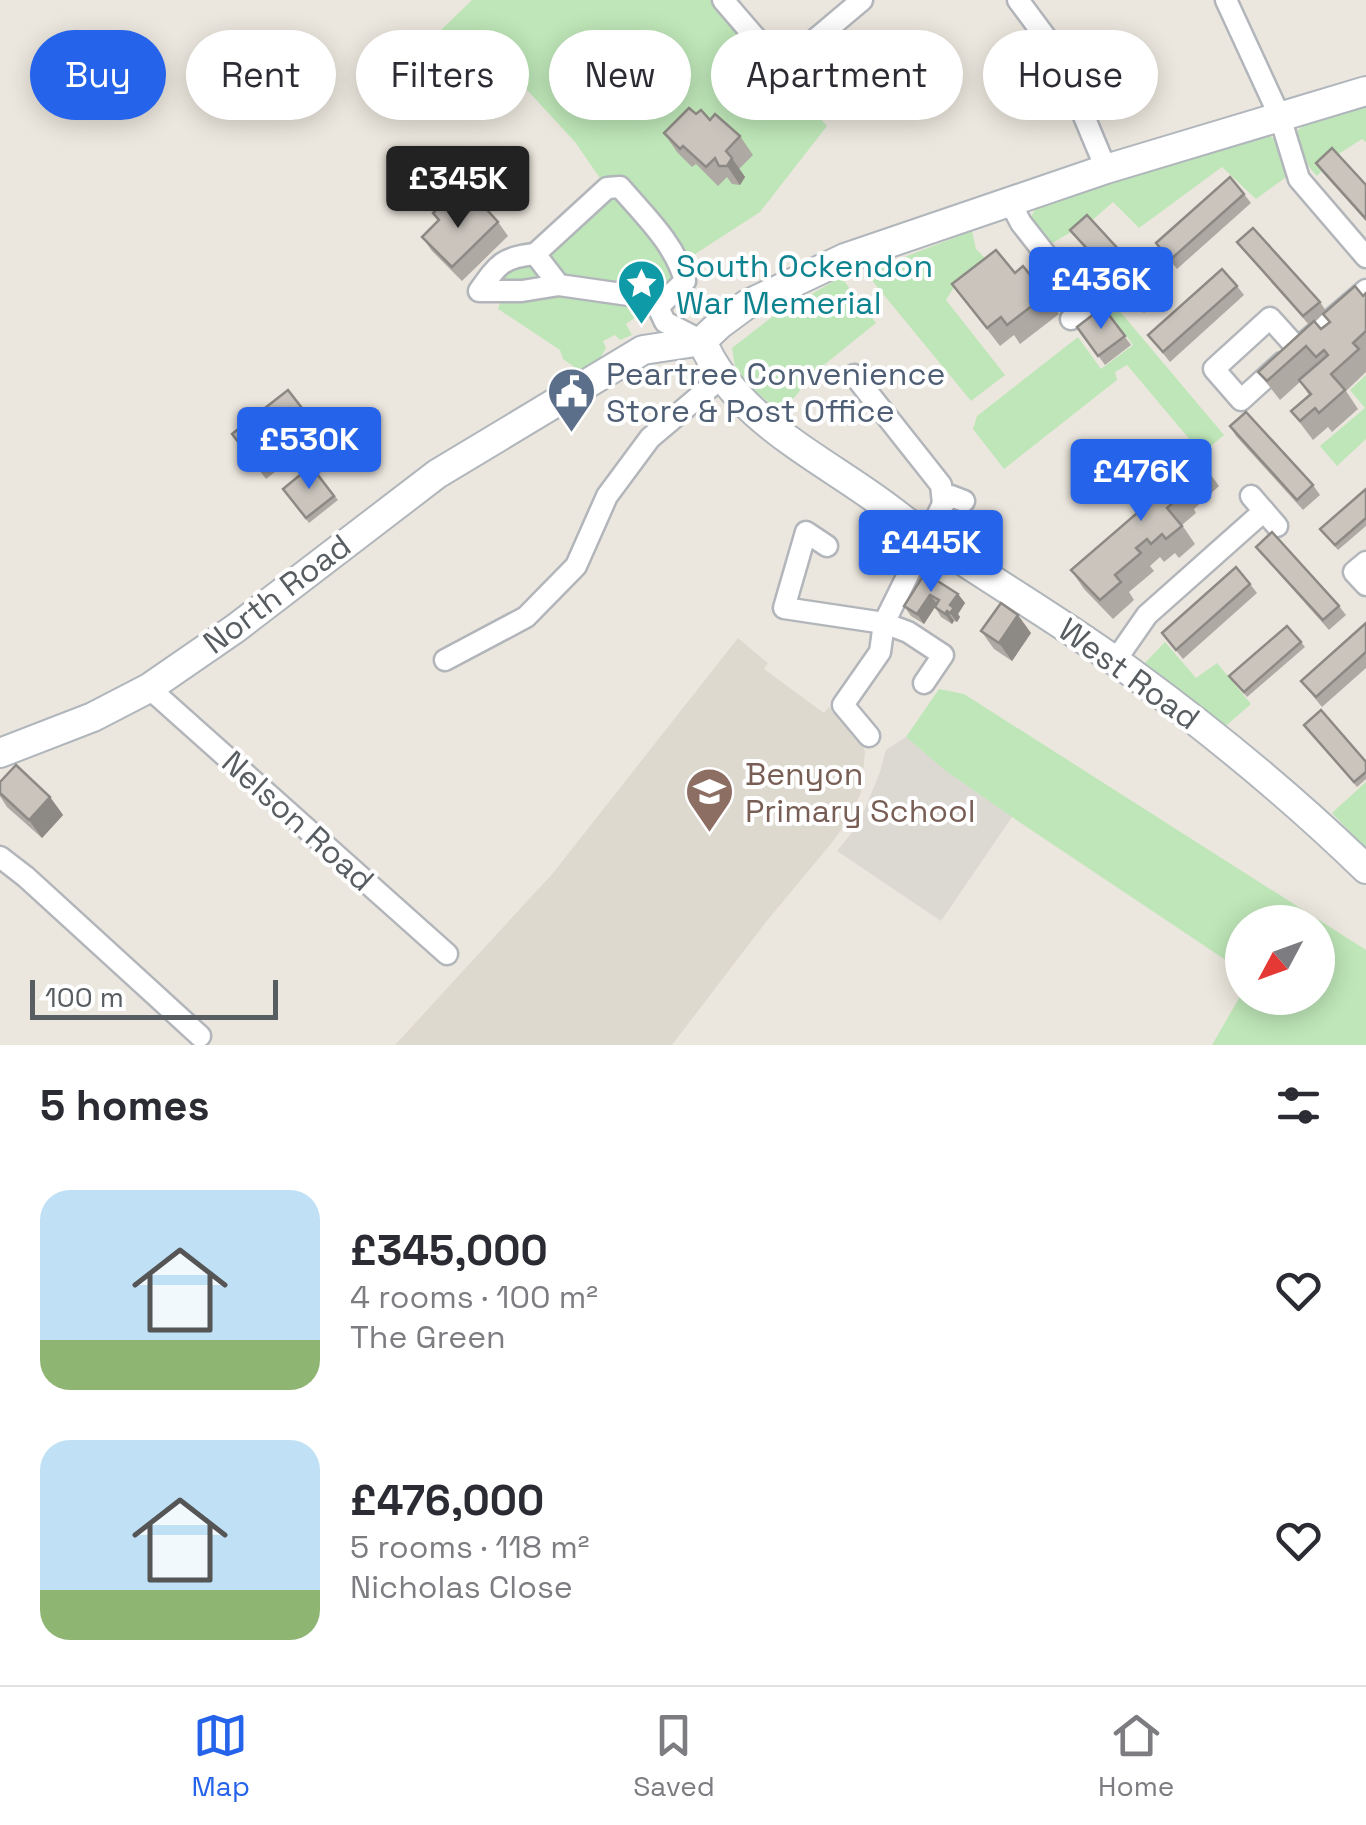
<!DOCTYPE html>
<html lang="en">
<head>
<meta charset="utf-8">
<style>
	:root { --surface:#fff; --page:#f2f2f3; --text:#2b2b33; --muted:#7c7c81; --line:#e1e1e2; --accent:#2563eb }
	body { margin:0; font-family:"Space Grotesk",sans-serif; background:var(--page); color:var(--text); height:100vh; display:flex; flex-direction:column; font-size:38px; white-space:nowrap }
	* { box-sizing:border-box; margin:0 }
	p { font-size:32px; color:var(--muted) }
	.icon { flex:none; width:55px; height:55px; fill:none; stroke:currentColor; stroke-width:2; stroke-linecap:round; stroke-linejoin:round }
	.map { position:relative; height:1045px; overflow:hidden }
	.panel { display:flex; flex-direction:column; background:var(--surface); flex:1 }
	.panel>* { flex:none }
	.hud { position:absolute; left:30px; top:30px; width:1308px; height:90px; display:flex; gap:20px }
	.needle { width:65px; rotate:229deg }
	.controls { position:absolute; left:1225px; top:905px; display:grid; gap:20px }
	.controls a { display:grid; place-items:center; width:110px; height:110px; border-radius:50%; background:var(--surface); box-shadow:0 5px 25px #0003; font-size:50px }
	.scale { position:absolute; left:30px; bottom:25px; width:248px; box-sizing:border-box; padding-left:10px; border:5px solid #585d61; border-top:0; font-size:28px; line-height:35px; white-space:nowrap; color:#585d61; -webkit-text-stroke:8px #fff; paint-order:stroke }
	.price { position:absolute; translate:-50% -85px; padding:0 22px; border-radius:10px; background:var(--accent); color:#fff; font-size:32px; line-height:65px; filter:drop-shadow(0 2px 5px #0008) }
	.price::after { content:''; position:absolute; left:50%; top:60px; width:30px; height:22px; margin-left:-15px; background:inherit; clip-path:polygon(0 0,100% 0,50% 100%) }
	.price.selected { background:#222; color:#fff }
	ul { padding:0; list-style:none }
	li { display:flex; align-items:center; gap:30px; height:250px; padding:0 40px }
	li span { display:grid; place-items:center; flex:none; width:280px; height:200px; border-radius:30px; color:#555 }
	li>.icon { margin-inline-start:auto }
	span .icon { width:120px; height:120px; fill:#fffc; stroke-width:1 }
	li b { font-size:42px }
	h2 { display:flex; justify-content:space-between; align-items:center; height:120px; padding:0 40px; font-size:42px }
	.chip { padding:0 35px; border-radius:45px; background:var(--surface); box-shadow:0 5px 25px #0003; font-size:35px; line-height:90px }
	.chip.selected { background:var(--accent); color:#fff }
	.menu { display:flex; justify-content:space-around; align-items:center; height:140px; border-top:2px solid var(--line); background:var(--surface); font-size:28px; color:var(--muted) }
	.menu a { display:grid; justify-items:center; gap:5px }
	.menu .selected { color:var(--accent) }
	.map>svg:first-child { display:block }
	.industrial { fill:#dcd9d3 }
	.education { fill:#ded9cf }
	.green { fill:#bee6b8 }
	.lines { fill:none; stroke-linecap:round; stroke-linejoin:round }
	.street-casing { stroke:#b2b6bb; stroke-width:25 }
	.secondary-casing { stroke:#b0b6bb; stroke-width:32 }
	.street { stroke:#fff; stroke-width:20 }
	.secondary { stroke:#fff; stroke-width:28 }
	.wall { fill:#aea9a3 }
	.shaded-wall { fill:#8d8984 }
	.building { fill:#cac4bd; stroke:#8d8984; stroke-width:2.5 }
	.labels { text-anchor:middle; stroke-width:8; stroke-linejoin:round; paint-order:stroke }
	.culture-label { font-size:32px; fill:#0d838f; stroke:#fff; text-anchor:start }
	.service-label { font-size:32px; fill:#4e5e75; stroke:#fff; text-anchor:start }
	.street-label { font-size:32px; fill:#585d61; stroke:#fff }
	.education-label { font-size:32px; fill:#785e54; stroke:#fff; text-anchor:start }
</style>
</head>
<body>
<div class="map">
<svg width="1366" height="1045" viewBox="0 0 1366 1045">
	<rect width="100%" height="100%" fill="#ece7de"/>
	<path class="industrial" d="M906,737L947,771L1012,817L941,921L837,851L859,824L880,772L886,750Z"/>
	<path class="education" d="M738,638L768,663L764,669L824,713L829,707L860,733L865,752L861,793L845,825L830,845L766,922L672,1045H395L553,873Z"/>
	<g class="green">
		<path d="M472,0H716L827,126L760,212L689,258L629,185L604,184L575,142L504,65L455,109L411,59Z"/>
		<path d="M1366,105V142L1362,139L1337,155L1317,176C1303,161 1299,151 1297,131L1309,121Z"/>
		<path d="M1267,134L1278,141L1289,175L1256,199L1222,167L1139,228L1113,202L1095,218L1049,245L1029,221L1036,207Z"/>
		<path d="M453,179L485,211L472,224L440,193Z"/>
		<path d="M608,194L627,200L679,280L662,297L567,282L544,261L548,250Z"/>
		<path d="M972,231L976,249L995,268L956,284L946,300L1005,375L971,401L865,272Z"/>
		<path d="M520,263H528L544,274L546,279L507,286L504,278Z"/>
		<path d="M841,277L876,323L804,381L799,392L780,413L736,373L732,348L772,317Z"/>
		<path d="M563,294L635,304L646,310L626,324L632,335L620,340L615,335L603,341L606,348L599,360L580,371L563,359L560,350L498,309L501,300Z"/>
		<path d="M1117,308L1224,435L1202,454L1127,365L1115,372L1117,380L1004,469L973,429L977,416L1078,337L1101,369L1133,345L1110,314Z"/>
		<path d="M1366,375V439L1337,466L1320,446L1365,408L1350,390Z"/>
		<path d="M1165,642L1196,678L1217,663L1251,704L1221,730L1142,666Z"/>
		<path d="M939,689L964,694L1366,950V1045H1212L1242,993V998H1318V922H1242V971L1012,817L946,771L906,737Z"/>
		<path d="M1366,782V849L1332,813Z"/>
	</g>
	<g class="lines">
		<defs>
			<g id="street">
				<path d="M723,0L773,58L791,60L862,0"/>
				<path d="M1018,0L1058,54L1106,169"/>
				<path d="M1226,0L1280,117L1299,179L1366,257"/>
				<path d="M1010,202L1021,223L1086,306"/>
				<path d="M535,254L607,188L620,187C645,216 675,244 685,281L658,307"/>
				<path d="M559,285L535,254C503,257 498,264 479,291H522L559,285L629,295L658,307L665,322L702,341"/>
				<path d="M1071,319L1100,295"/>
				<path d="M1303,344L1366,290"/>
				<path d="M1282,363L1241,400L1214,369L1270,318L1298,349"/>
				<path d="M854,375L941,485L943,504"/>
				<path d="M1251,496L1277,526"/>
				<path d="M827,546L806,532L784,608L884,623L908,632L943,655L924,683"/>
				<path d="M1366,562L1354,572L1366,585"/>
				<path d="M445,660L526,617L576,566L607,496L650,438L722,377"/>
				<path d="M1115,661L1147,615L1264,511"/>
				<path d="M149,688L447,954"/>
				<path d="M869,736L843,705L880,652L884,623L943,504L951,496L964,501"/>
				<path d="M0,857L26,877L200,1036"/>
			</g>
			<g id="secondary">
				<path d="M702,341C734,417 817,456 880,502C897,514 912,527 929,538C996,584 1067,625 1132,673C1214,733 1293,798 1366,869"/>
				<path d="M702,341L719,325L746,305L845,258L1106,169L1366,91"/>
				<path d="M0,753L93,717L149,688L236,628L437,474L643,350L702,341"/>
			</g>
		</defs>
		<use href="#street" class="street-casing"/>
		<use href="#secondary" class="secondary-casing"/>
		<use href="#street" class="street"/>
		<use href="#secondary" class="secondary"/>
	</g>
	<g class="wall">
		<path d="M696,114L710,120L740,136L753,155L739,169L745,177L740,185L732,184L727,177L718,186L696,164L692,167L677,152L664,133Z"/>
		<path d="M1316,163L1366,185V221L1322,172Z"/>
		<path d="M1244,194L1251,203L1177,269L1156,243Z"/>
		<path d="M433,213L498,222L508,236L462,281L432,251L422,237L438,221Z"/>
		<path d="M1070,230L1154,288L1160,298L1144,313L1077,239Z"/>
		<path d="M1237,242L1320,302L1326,311L1315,322L1321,329L1329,322L1323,314L1366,293V372L1346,391L1358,409L1332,432L1328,427L1313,440L1291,411L1309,395L1300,382L1280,400L1258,372L1310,326Z"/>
		<path d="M1015,273L1046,295L1059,314L1020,344L1014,335L1000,346L952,284Z"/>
		<path d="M1237,286L1244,295L1170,362L1148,335Z"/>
		<path d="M1103,307L1131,345L1105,365L1077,327Z"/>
		<path d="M312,421L322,435L266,479L232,434Z"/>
		<path d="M1230,426L1313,485L1320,495L1303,510L1236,436Z"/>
		<path d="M1172,459L1206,468L1219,486L1194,509L1196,513L1182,525L1195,544L1179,558L1175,553L1164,562L1160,557L1150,566L1154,571L1129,592L1134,600L1113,619L1084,589L1071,570L1153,499L1139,479Z"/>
		<path d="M311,466L338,500L309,523L283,489Z"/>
		<path d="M1366,489V526L1338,550L1320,529Z"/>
		<path d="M1256,547L1339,606L1346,615L1329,630L1263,556Z"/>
		<path d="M925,573L958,594L965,603L958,614L960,617L957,622L954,621L952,624L941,617L935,607L937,604L924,624L911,616L904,606Z"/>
		<path d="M1250,584L1257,593L1183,659L1162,633Z"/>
		<path d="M1366,623V668L1322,707L1301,681Z"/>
		<path d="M981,631L1031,633L1012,661L994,649Z"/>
		<path d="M1301,642L1305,647L1247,697L1229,676Z"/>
		<path d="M1307,729L1366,762V779L1357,787Z"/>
		<path d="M0,782L50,797L63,815L42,838L7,807L0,796Z"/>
	</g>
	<g class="shaded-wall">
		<path d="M732,158L745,177L740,185L727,166Z"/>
		<path d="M958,594L965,603L958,614L960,617L957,622L950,613V605Z"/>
		<path d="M930,595L937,604L924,624L917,614Z"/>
		<path d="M947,611L954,621L952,624L945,614Z"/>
		<path d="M1018,615L1031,633L1012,661L999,643Z"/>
		<path d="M50,797L63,815L42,838L29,820Z"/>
	</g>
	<g class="building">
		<path d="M689,108L696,114L701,110L710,120L715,114L740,136L726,151L732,158L727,166H719L715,158L706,167L683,146L680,149L664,133Z"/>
		<path d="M1332,148L1366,185V219L1316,163Z"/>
		<path d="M1230,177L1244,194L1170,260L1156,243Z"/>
		<path d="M446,200L463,218L479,201L498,222L452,267L422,237L439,220L433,213Z"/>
		<path d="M1087,215L1154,288L1137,303L1070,230Z"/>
		<path d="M1253,228L1320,302L1303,316L1237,242Z"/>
		<path d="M996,250L1015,273L1023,266L1046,295L1007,325L1001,317L987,328L952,284Z"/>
		<path d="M1222,269L1237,286L1163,352L1148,335Z"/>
		<path d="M1355,286L1363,296L1366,293V331L1353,343L1359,349L1331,374L1345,390L1319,413L1315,408L1300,421L1291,411L1311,394L1299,380L1328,355L1324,350L1316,357L1306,346L1267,381L1258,372L1314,321L1321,329L1330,322L1323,314Z"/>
		<path d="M1103,307L1125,336L1098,356L1077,327Z"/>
		<path d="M288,390L312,421L256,465L232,434Z"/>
		<path d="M1246,412L1313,485L1297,500L1230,426Z"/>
		<path d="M1187,446L1206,468L1180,491L1183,494L1167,508L1182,526L1166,539L1162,534L1151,544L1147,539L1136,548L1141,553L1115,575L1121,582L1100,600L1071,570L1165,489L1160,483L1150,492L1139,479L1167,454L1172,459Z"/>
		<path d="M311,466L334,496L306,518L283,489Z"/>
		<path d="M1366,489V518L1335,545L1320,529Z"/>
		<path d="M1272,532L1339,606L1323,620L1256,547Z"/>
		<path d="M1236,567L1250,584L1176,650L1162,633Z"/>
		<path d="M925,573L958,594L950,605L954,608L950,613L947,611L945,614L935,607L939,600L930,595L917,614L904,606Z"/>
		<path d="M1001,603L1018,615L999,643L981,631Z"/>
		<path d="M1366,623V652L1316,697L1301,681Z"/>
		<path d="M1287,626L1301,642L1244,692L1229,676Z"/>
		<path d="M1321,710L1366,762V772L1354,782L1304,725Z"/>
		<path d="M16,765L50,797L29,820L0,793V782Z"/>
	</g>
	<defs>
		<symbol id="sight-pin" viewBox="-11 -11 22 30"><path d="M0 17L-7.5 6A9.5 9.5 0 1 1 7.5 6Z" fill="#0f9aa8" stroke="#fff"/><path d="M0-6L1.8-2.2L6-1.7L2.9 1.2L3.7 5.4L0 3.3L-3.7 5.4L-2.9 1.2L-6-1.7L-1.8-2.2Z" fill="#fff"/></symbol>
		<symbol id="civic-pin" viewBox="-11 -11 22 30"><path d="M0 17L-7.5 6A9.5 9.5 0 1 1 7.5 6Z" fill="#5c6f8a" stroke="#fff"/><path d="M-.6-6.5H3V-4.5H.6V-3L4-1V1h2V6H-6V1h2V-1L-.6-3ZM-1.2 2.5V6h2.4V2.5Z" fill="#fff"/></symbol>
		<symbol id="school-pin" viewBox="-11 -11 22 30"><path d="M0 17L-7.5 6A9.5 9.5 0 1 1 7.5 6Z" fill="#8d6e63" stroke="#fff"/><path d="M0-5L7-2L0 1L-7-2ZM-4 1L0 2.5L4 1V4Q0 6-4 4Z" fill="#fff"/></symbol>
	</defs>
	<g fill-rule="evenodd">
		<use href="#sight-pin" x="614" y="256" width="55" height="75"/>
		<use href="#civic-pin" x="544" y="364" width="55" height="75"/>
		<use href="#school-pin" x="682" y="764" width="55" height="75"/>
	</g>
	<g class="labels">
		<g class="culture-label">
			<text x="676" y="277">South Ockendon<tspan x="676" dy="37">War Memerial</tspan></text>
		</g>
		<g class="service-label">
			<text x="606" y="385">Peartree Convenience<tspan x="606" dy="37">Store &amp; Post Office</tspan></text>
		</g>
		<g class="street-label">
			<text transform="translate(277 594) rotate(-37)" y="11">North Road</text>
			<text transform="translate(1129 674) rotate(36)" y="11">West Road</text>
			<text transform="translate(298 821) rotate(42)" y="11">Nelson Road</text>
		</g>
		<g class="education-label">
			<text x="745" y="785">Benyon<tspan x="745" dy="37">Primary School</tspan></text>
		</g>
	</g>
</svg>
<div class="controls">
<a><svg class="needle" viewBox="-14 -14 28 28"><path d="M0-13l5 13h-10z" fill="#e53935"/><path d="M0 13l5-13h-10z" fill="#7c7c81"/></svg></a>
</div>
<div class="scale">100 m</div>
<b class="price selected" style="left:458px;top:231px">£345K</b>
<b class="price" style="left:1101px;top:332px">£436K</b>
<b class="price" style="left:309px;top:492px">£530K</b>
<b class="price" style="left:1141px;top:524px">£476K</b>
<b class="price" style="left:931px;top:595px">£445K</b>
<div class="hud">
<a class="chip selected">Buy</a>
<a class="chip">Rent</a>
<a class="chip">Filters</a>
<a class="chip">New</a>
<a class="chip">Apartment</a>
<a class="chip">House</a>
</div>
</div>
<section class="panel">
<h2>5 homes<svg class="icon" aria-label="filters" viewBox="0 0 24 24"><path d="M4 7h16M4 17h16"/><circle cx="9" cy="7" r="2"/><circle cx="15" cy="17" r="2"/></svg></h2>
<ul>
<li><span style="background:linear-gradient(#bfe0f5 75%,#8fb573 0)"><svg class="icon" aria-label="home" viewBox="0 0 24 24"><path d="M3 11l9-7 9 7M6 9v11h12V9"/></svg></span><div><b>£345,000</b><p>4 rooms · 100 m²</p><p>The Green</p></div><svg class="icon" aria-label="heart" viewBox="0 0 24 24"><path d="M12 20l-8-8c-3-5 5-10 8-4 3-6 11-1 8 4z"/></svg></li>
<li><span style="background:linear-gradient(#bfe0f5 75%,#8fb573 0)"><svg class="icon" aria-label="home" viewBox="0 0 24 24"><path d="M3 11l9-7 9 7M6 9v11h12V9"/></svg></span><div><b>£476,000</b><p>5 rooms · 118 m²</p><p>Nicholas Close</p></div><svg class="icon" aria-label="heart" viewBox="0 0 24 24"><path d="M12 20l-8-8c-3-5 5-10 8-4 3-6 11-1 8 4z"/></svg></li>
</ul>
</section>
<nav class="menu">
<a class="selected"><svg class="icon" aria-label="map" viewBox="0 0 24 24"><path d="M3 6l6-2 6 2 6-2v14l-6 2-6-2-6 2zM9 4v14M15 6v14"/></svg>Map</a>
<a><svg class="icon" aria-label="saved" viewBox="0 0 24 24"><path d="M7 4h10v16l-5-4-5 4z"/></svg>Saved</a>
<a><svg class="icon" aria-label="home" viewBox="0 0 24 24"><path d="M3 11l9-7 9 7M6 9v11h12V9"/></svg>Home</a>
</nav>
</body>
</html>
